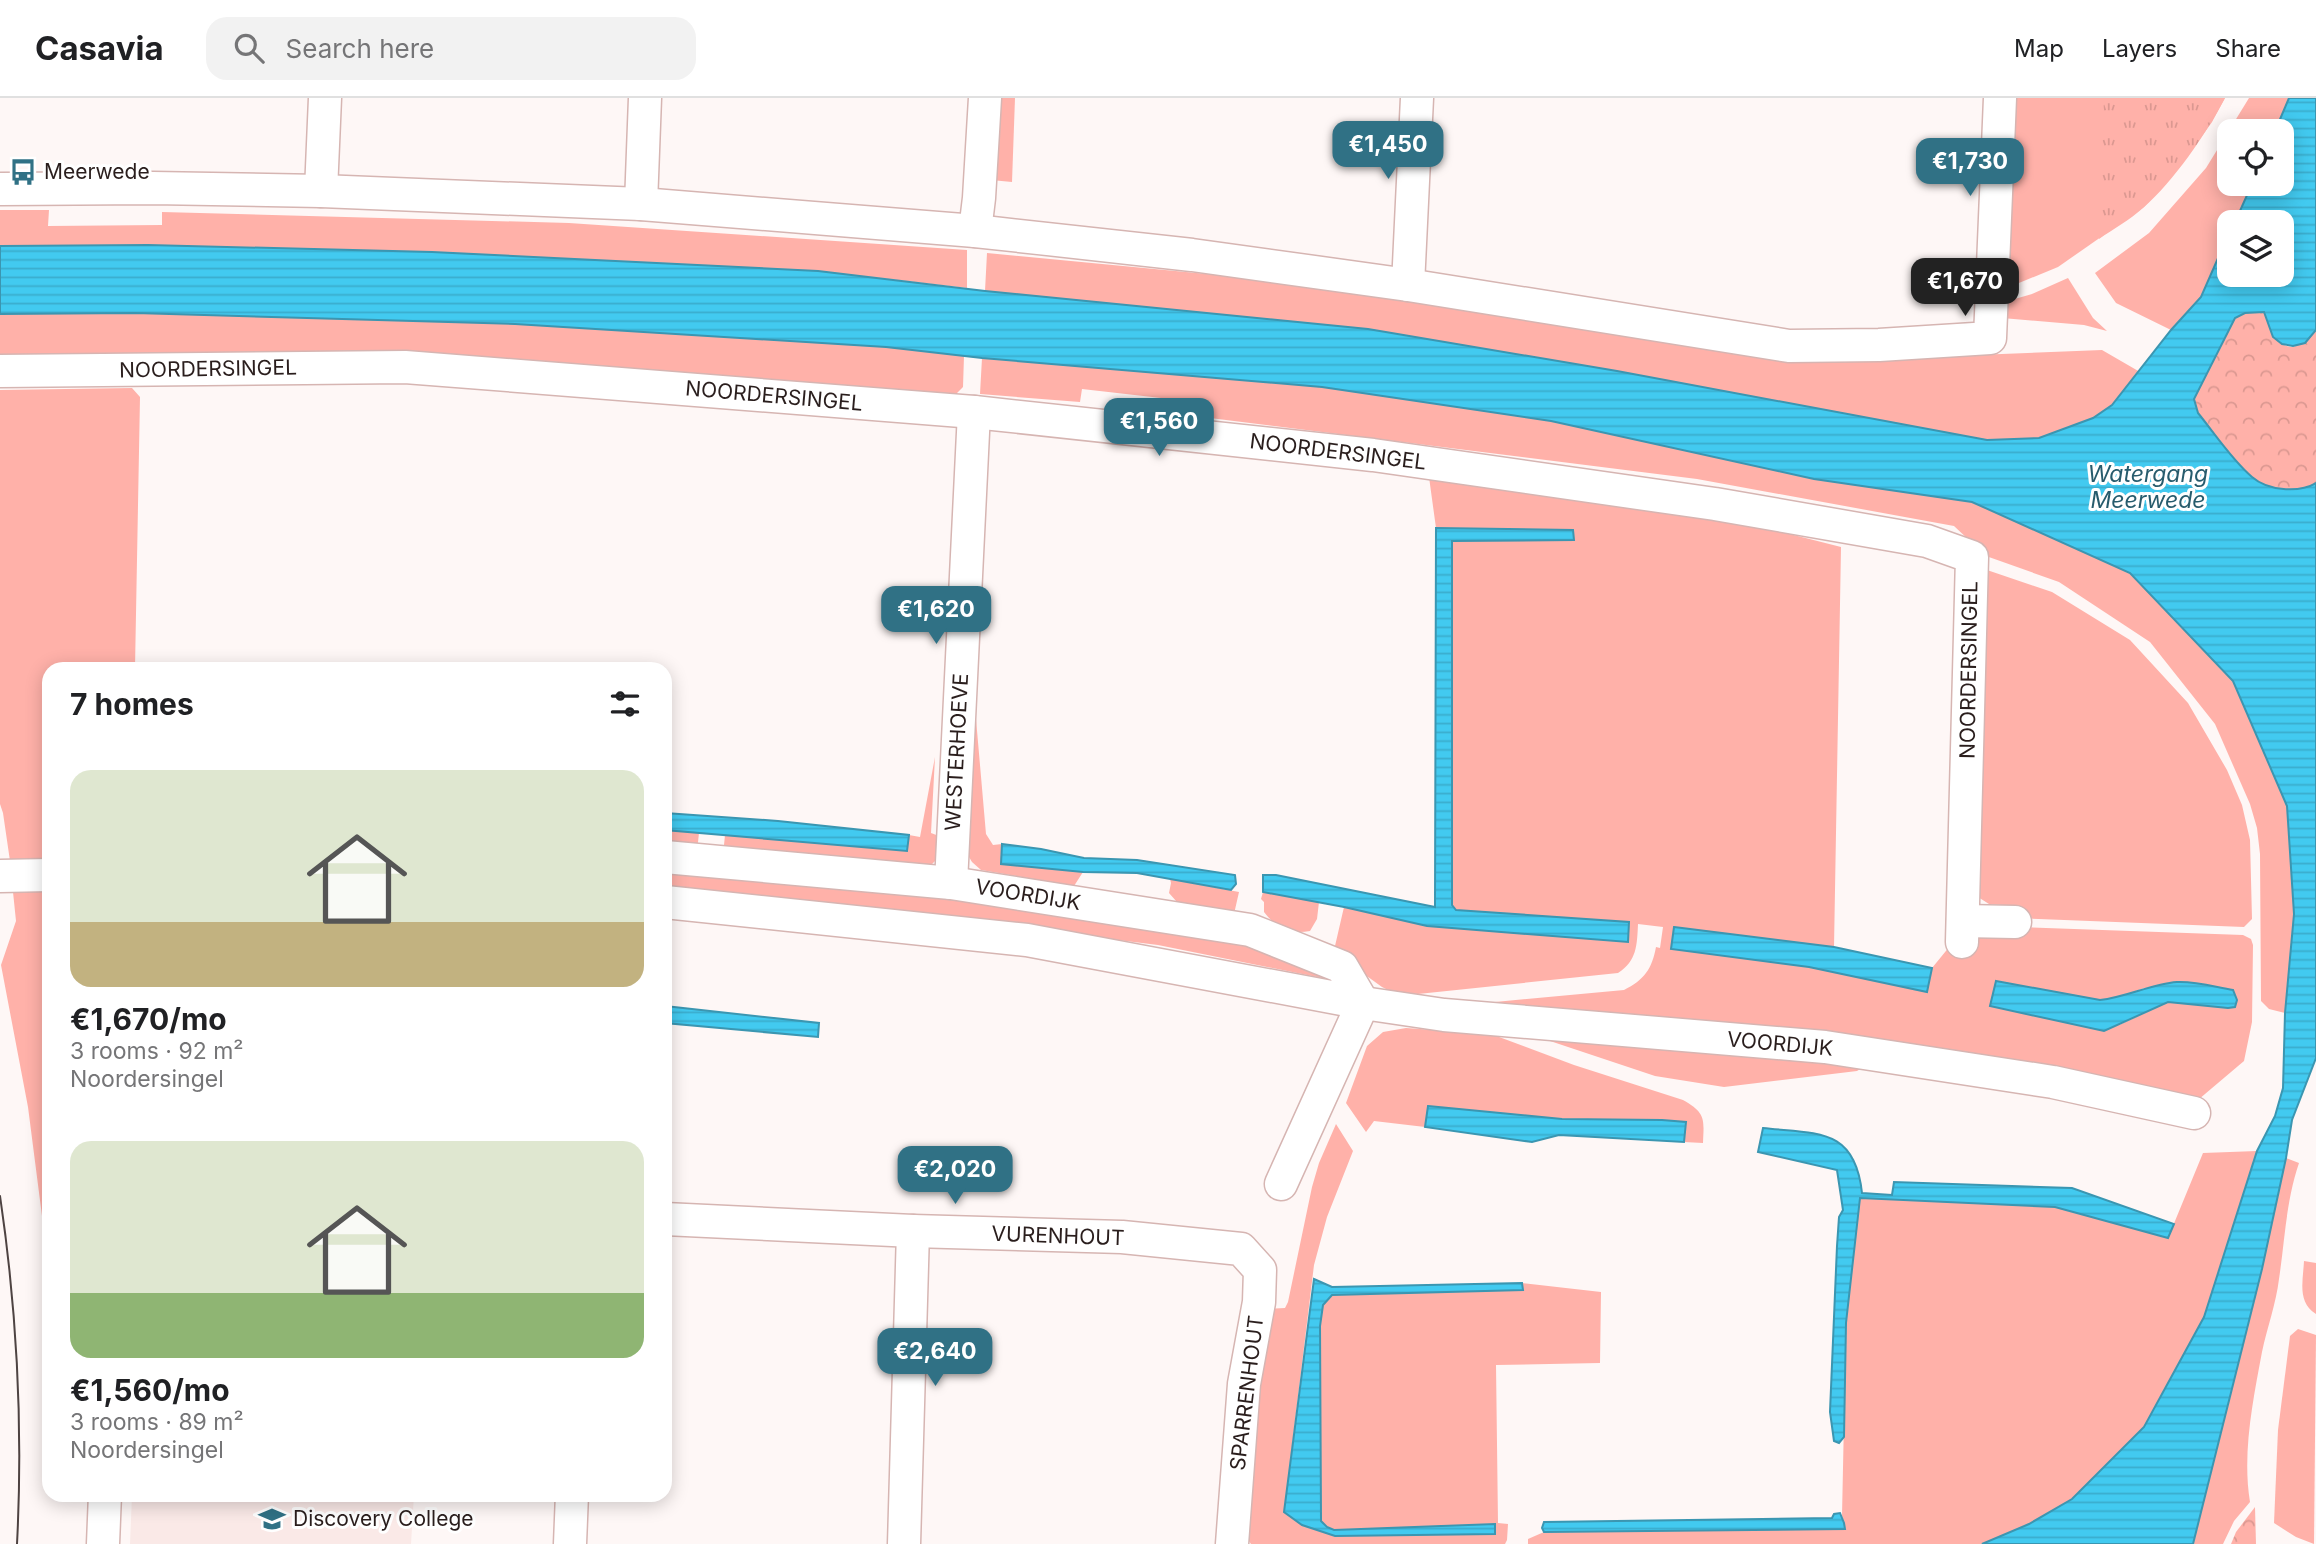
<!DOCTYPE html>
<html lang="en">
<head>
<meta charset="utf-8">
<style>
	:root { --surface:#fff; --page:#f2f2f2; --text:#202124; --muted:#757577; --line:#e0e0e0; --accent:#307185 }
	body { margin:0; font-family:Inter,sans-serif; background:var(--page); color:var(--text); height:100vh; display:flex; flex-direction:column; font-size:26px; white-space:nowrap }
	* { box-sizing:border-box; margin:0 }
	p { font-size:23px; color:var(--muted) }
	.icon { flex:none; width:38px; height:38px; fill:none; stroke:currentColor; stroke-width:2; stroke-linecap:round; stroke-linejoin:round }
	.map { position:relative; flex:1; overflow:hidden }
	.details { position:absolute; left:42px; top:564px; width:630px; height:840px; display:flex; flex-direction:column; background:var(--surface); border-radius:21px; box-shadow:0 4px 18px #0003 }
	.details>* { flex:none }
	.fabs { position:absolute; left:2217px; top:21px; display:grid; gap:14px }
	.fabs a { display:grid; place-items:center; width:77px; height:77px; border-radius:14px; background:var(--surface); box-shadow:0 4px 18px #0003; font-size:35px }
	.price { position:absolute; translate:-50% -60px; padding:0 16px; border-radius:14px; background:var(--accent); color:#fff; font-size:23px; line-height:46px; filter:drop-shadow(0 2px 4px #0008) }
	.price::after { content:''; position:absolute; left:50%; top:42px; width:21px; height:16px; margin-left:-10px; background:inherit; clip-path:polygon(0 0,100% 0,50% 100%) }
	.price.current { background:#222; color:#fff }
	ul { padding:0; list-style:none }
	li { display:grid; align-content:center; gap:14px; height:371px; padding:0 28px }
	li span { display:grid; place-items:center; height:217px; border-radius:21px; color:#555 }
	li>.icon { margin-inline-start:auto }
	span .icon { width:126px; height:126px; fill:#fffc; stroke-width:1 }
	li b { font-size:30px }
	h2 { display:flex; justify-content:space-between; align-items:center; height:84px; padding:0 28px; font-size:30px }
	header { display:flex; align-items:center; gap:42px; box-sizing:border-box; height:98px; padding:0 35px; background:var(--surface); border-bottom:2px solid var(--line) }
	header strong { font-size:33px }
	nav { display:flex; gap:38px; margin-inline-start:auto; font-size:24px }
	.search { width:490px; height:63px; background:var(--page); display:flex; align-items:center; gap:18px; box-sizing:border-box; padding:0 24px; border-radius:21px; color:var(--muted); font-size:26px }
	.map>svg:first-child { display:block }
	.built { fill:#fae9e7 }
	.green { fill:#ffb1a9; fill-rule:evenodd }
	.forest { fill:url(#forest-crowns) }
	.park { fill:url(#park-tufts) }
	.water { fill:url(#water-rules); stroke:#3b96b1; stroke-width:2 }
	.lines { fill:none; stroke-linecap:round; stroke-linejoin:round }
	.street-casing { stroke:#d6b5b2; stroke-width:35 }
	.street { stroke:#fff; stroke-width:32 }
	.tram { stroke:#4e4342; stroke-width:2 }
	.labels { text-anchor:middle; stroke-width:6; stroke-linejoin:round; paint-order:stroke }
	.poi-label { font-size:21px; fill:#2a1e1d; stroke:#fff; text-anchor:start }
	.street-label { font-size:21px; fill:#2a1e1d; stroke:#fff }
	.water-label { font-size:23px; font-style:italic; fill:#275c6d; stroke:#fff }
</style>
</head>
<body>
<header>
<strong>Casavia</strong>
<div class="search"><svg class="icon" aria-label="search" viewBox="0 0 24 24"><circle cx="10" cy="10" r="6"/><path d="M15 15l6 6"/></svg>Search here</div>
<nav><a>Map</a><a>Layers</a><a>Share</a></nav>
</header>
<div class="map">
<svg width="2316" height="1446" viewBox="0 0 2316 1446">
	<defs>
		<pattern id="forest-crowns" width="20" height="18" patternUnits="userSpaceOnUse" patternTransform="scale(1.75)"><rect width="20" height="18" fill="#ffb1a9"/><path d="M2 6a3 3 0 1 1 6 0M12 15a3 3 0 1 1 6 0" fill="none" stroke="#db9891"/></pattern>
		<pattern id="park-tufts" width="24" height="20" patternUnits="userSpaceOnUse" patternTransform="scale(1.75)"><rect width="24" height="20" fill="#ffb1a9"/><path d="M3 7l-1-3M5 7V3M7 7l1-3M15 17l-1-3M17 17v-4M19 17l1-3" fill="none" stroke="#db9891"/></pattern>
		<pattern id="water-rules" width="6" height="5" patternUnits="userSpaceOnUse" patternTransform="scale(1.75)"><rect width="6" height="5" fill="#42caf0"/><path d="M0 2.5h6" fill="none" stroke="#3aadcd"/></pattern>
	</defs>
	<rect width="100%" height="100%" fill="#fef7f6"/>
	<path class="built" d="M132,1397H414L411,1446H130Z"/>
	<g class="green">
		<path d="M994,0H1015L1012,84L991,82Z"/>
		<path d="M2011,0H2225L2212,24L2179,70L2144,109L2058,169L2002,192Z"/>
		<path d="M2249,0H2289L2275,33H2230V86H2252L2235,124H2230L2229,135L2201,199L2171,232L2116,205L2095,175L2149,135L2206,70Z"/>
		<path d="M0,112H49L48,128L162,127V114L569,125L967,152V190L818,173L432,154L148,147L0,148Z"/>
		<path d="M987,155L1301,185L1739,257L1822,263L2102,252L2140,274L2112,307L2093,320L2039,340L1988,342L1617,273L985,193Z"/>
		<path d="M2068,180L2093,220L2107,233L2084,227L2002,220L2001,205L2032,196Z"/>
		<path d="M135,215L515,226L886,249L964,258L963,289L953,299L385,262L384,252L0,260V216Z"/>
		<path d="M982,260L1322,289L1551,323L1814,381L1972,404L2130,475L2233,583L2287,708L2294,816L2285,915L2269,911L2261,903L2260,756L2257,730L2250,706L2215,626L2150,544L2059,484L1986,458L1954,428L1697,381L1194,318L1196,304L1082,291L1080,304L980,296Z"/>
		<path d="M132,290L140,299L135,570H49V763H10L3,715L0,706V292Z"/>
		<path d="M1429,379L1751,426L1841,449L1834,849L1675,830L1672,851L1809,869L1926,894L1932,870L1950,848L1992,828L2243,837L2251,841L2253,847L2252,924L2244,963L2192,1007C2124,990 2055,971 1985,958C1823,928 1659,919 1494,906L1495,904L1624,892C1644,882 1652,871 1656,849L1660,850L1663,829L1638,826C1637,847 1637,863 1618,875L1418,896L1390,893L1382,889L1339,858L1335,848L1344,809L1427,828L1628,844L1455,812L1452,807V442H1574L1572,432L1436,430ZM1996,883L2100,902L2117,900L2144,890L2198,906L2168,904L2119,927L1991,908Z"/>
		<path d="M1987,472L2052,494L2130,542L2188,605L2227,672L2242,707L2250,742L2252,821L2244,829L2016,820L2015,808L1989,806L1978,799Z"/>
		<path d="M974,598L986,736L993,747L1002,746L1001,766L1083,774L1074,788L981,772L972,764L966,754Z"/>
		<path d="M935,659L931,735L939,738L937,761L927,771L723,757L725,737L907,753L909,737L920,739Z"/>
		<path d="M665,732L699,735L697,753L665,750Z"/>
		<path d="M665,769L936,792L1215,837L1333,877L1332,882L1158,847L1006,828L665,792Z"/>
		<path d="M1170,781L1239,794L1234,816L1177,804L1169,795L1171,785Z"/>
		<path d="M13,794H49V1116L42,1118L28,1009L1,867L16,823Z"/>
		<path d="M1263,794L1319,804L1317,821L1310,833C1290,837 1276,830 1264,814V804L1261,801Z"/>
		<path d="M1406,930L1491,936L1574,967L1683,1002C1706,1015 1704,1021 1703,1045L1684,1044L1686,1025L1662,1022L1562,1021L1428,1009L1425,1029L1374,1023L1366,1034L1346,1005L1367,948L1383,934Z"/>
		<path d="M1535,938L1865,968L1857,973L1724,989L1655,978Z"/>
		<path d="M1336,1026L1353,1053L1327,1119L1314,1167L1284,1414L1324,1435L1495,1426L1334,1432L1326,1429L1321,1423L1320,1228L1323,1207L1331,1197L1523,1192L1522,1185L1601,1194L1600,1265L1496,1267L1498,1425L1508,1426L1507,1442L1505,1446H1251L1246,1439L1266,1211L1285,1210L1288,1204L1312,1089L1319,1065Z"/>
		<path d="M2257,1053L2204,1219L2144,1329L2072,1401L2029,1426L1982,1446H1528V1441L1544,1434L1844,1425L1842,1418L1846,1225L1860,1100L2055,1109L2168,1140L2203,1055Z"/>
		<path d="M2286,1060L2299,1065C2286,1103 2285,1141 2279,1181C2276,1206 2267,1230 2262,1254C2253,1302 2242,1356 2250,1404L2234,1423L2223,1446H2193L2262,1171Z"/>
		<path d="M2304,1163L2316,1165V1216C2297,1204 2303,1183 2304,1163Z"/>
		<path d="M2298,1231L2316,1237L2314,1446L2296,1439L2274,1425L2278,1332L2290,1238Z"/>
	</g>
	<g class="forest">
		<path d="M2264,214C2275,244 2288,265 2316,232V385C2299,395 2268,393 2252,379C2232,362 2215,336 2198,315L2194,301L2235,220L2245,215Z"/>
		<path d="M2255,1409L2256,1446H2231L2236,1434Z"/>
	</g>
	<path class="park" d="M2104,0H2225C2206,36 2174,83 2143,110C2130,122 2113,131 2099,141Z"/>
	<g class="water">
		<path d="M2289,0H2316V232L2305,245L2293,248L2282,246L2273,239L2264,214L2245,215L2235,220L2194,301L2198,315C2215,336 2232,362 2252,379C2268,393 2299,395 2316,385V960L2292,1022L2286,1060L2262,1171L2193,1446H1982L2029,1426L2072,1401L2144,1329L2204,1219L2257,1053L2275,1018L2283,990L2285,915L2294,816L2287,708L2233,583L2130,475L1972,404L1814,381L1551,323L1322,289L982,260L886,249L515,226L135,215L0,216V148L148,147L432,154L818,173L985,193L1368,231L1617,273L1987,342L2039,340L2093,320L2112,307L2171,232L2201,199L2229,135L2230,177H2282V124H2235L2252,86H2282V33H2275Z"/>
		<path d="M1436,430L1573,432L1574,442L1452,443V807L1456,812L1629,824L1628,844L1427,828L1344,809L1263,794V777H1276L1435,809Z"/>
		<path d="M665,715L778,723L909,737L907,753L665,732Z"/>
		<path d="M1002,746L1041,751L1084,760L1137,762L1235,777L1236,786L1231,792L1137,775L1083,774L1001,766Z"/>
		<path d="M1674,829L1834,849L1932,870L1927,894L1809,869L1671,851Z"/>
		<path d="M1996,883L2100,902C2127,899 2151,886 2177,884C2196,883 2215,889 2233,892L2237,902L2235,909L2228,910L2168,904L2104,933L1990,908Z"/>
		<path d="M665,908L819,925L818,939L665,925Z"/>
		<path d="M1428,1008L1562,1021L1662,1022L1686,1024L1684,1044L1559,1037L1532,1044L1425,1029Z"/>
		<path d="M1763,1030C1817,1036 1855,1029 1862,1095L1892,1097L1894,1084L2072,1090L2174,1126L2168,1140L2055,1109L1860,1100L1846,1225L1844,1339L1839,1345L1834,1343L1830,1314L1837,1148L1839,1119L1843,1112L1837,1072L1758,1054Z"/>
		<path d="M1314,1181L1332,1189L1522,1185L1523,1192L1332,1197L1323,1207L1320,1228L1321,1423L1327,1429L1334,1432L1495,1426V1436L1335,1438L1302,1427L1284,1414Z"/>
		<path d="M1840,1415L1844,1425L1845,1431L1544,1434L1542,1430L1544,1424L1832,1420L1834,1416Z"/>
	</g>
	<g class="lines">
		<defs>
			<g id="street">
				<path d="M0,91L153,90L321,93L641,106L975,133L1192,157L1408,187L1789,248L1879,247L1990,240L2000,0"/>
				<path d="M321,93L325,0"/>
				<path d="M641,106L645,0"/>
				<path d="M975,133L979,100L985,0"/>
				<path d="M1408,187L1417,0"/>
				<path d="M0,273L405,269L974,314L1373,357L1715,406L1927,443L1972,459L1962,844"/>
				<path d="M665,759L951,785L1250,832L1342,869L1363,905L1281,1086"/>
				<path d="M0,778L49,777"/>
				<path d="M951,785L974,314"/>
				<path d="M665,804L1027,842L1363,905L1444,917L1825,949L2053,984L2194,1015"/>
				<path d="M1963,823L2015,824"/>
				<path d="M665,1121L913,1133L1122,1139L1241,1151L1260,1172L1259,1204L1244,1286L1232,1446"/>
				<path d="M103,1446L105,1396"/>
				<path d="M570,1446L572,1396"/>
				<path d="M904,1446L913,1133"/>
			</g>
		</defs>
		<use href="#street" class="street-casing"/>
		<use href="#street" class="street"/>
		<path class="tram" d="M0,1098C17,1213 23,1330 17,1446"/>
	</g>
	<defs>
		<symbol id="bus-bare" viewBox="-9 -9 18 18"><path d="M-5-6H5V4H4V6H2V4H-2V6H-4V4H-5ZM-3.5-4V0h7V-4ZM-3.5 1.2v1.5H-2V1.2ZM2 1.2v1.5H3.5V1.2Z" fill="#307185" stroke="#fff" stroke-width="2.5" paint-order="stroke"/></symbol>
		<symbol id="school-bare" viewBox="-9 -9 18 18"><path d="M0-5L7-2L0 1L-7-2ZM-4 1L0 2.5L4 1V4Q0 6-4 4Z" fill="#307185" stroke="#fff" stroke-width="2.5" paint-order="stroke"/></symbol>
	</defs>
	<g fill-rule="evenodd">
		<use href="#bus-bare" x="4" y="55" width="38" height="38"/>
		<use href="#school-bare" x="253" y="1402" width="38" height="38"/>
	</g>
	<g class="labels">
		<g class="poi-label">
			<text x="44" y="81">Meerwede</text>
			<text x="293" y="1428">Discovery College</text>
		</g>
		<g class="street-label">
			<text transform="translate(208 271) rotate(-1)" y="7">NOORDERSINGEL</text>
			<text transform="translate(774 298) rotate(5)" y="7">NOORDERSINGEL</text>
			<text transform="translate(1338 354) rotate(7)" y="7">NOORDERSINGEL</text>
			<text transform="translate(1969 572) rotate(-89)" y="7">NOORDERSINGEL</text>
			<text transform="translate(957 654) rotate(-87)" y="7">WESTERHOEVE</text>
			<text transform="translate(1028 797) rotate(9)" y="7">VOORDIJK</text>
			<text transform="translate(1780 946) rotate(5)" y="7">VOORDIJK</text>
			<text transform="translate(1058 1138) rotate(2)" y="7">VURENHOUT</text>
			<text transform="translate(1247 1295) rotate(-83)" y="7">SPARRENHOUT</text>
		</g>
		<g class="water-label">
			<text x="2148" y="384">Watergang<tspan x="2148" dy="26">Meerwede</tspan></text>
		</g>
	</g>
</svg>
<div class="fabs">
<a><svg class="icon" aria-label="locate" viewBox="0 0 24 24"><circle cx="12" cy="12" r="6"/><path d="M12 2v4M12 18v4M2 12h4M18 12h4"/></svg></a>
<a><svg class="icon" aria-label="layers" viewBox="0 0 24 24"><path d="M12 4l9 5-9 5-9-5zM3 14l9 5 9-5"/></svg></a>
</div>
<b class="price" style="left:1388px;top:83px">€1,450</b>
<b class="price" style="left:1970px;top:100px">€1,730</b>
<b class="price current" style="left:1965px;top:220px">€1,670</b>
<b class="price" style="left:1159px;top:360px">€1,560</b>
<b class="price" style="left:936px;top:548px">€1,620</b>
<b class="price" style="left:955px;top:1108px">€2,020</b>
<b class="price" style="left:935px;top:1290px">€2,640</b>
<section class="details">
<h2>7 homes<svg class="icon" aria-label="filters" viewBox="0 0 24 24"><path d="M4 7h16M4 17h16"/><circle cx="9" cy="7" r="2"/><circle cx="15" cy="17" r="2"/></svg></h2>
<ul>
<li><span style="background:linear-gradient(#dfe7d0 70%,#c2b280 0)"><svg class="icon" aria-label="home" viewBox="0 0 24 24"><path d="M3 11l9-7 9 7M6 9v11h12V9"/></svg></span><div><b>€1,670/mo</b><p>3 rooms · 92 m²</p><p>Noordersingel</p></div></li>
<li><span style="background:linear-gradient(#dfe7d0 70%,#8fb573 0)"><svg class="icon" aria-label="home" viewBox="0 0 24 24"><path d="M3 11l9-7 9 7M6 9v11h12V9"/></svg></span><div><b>€1,560/mo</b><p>3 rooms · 89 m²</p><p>Noordersingel</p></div></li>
</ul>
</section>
</div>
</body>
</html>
